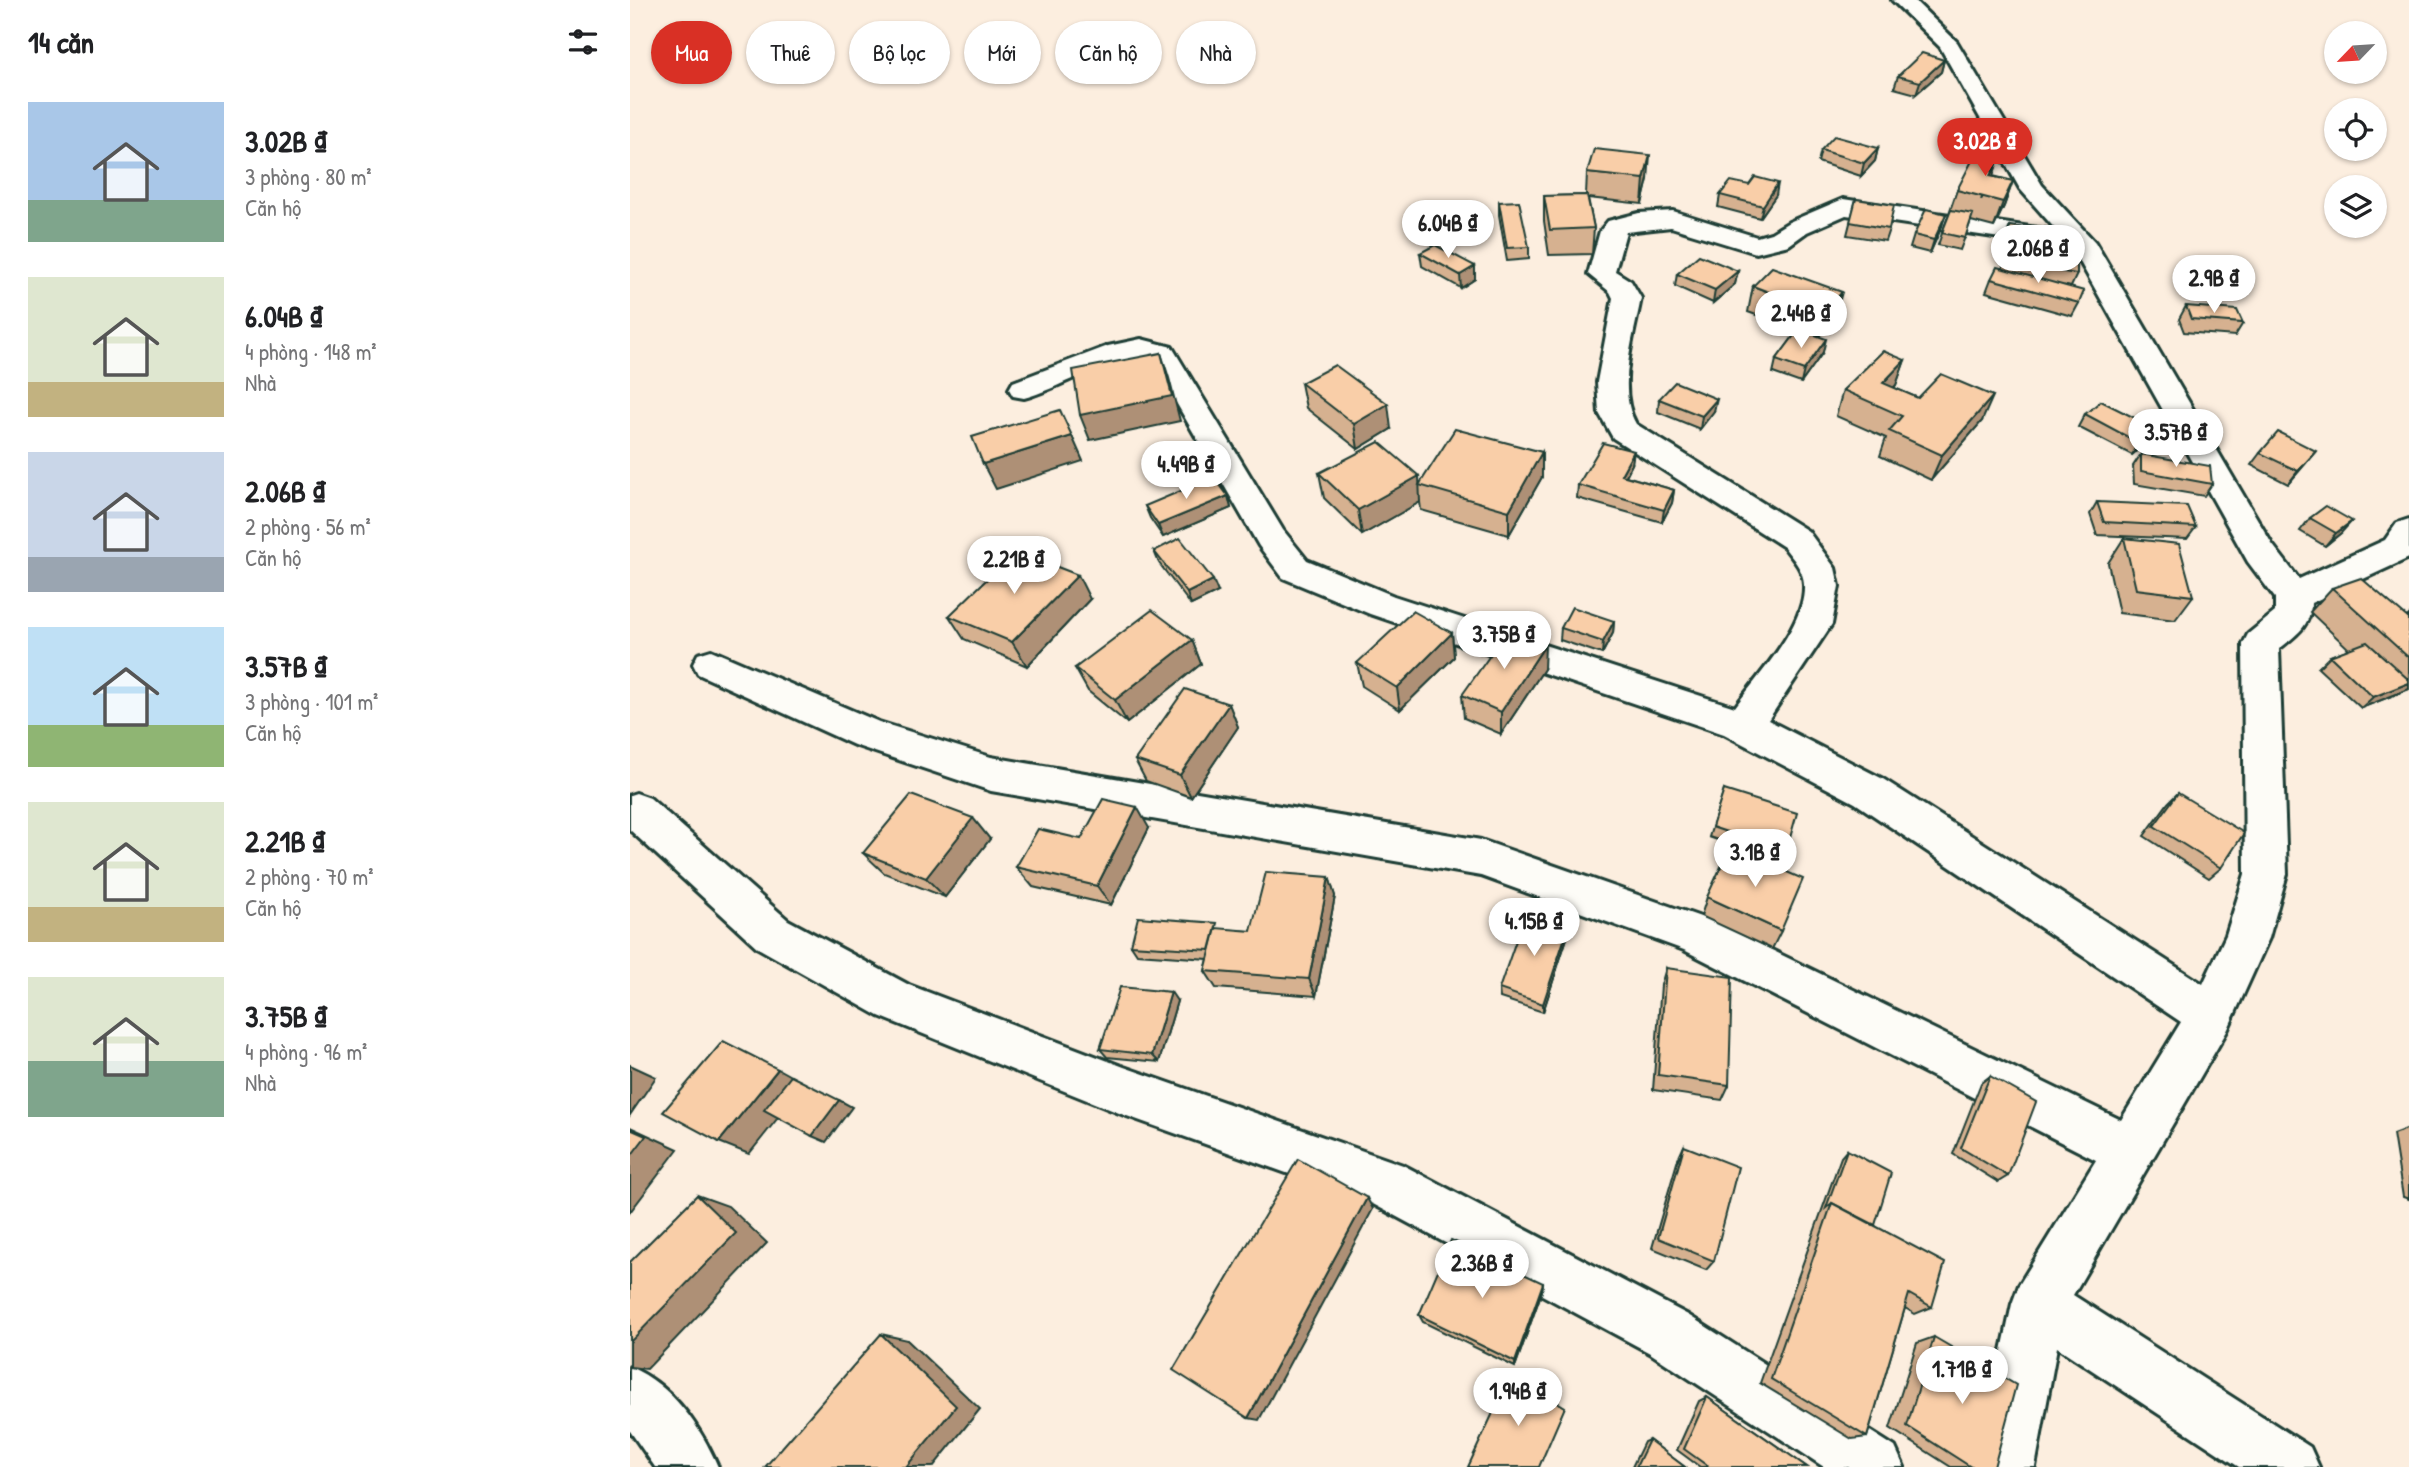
<!DOCTYPE html>
<html lang="vi">
<head>
<meta charset="utf-8">
<style>
	:root { --surface:#fff; --page:#f6f6f6; --text:#202124; --muted:#757577; --accent:#d93025 }
	body { margin:0; font-family:"Patrick Hand",sans-serif; background:var(--page); color:var(--text); height:100vh; display:flex; flex-direction:column; font-size:26px; white-space:nowrap }
	* { box-sizing:border-box; margin:0 }
	p { font-size:23px; color:var(--muted) }
	.icon { flex:none; width:38px; height:38px; fill:none; stroke:currentColor; stroke-width:2; stroke-linecap:round; stroke-linejoin:round }
	.map { position:relative; flex:1; overflow:hidden }
	.drawer { display:flex; flex-direction:column; background:var(--surface); width:630px }
	.drawer>* { flex:none }
	.banner { position:absolute; left:21px; top:21px; width:665px; height:63px; display:flex; gap:14px }
	.needle { width:46px; rotate:245deg }
	.controls { position:absolute; left:1694px; top:21px; display:grid; gap:14px }
	.controls a { display:grid; place-items:center; width:63px; height:63px; border-radius:50%; background:var(--surface); box-shadow:0 2px 5px #0004; font-size:35px }
	.price { position:absolute; translate:-50% -60px; padding:0 16px; border-radius:24px; background:#fff; color:#222; font-size:23px; line-height:46px; filter:drop-shadow(0 2px 4px #0008) }
	.price::after { content:''; position:absolute; left:50%; top:42px; width:21px; height:16px; margin-left:-10px; background:inherit; clip-path:polygon(0 0,100% 0,50% 100%) }
	.price.active { background:var(--accent); color:#fff }
	ul { padding:0; list-style:none }
	li { display:flex; align-items:center; gap:21px; height:175px; padding:0 28px }
	li span { display:grid; place-items:center; flex:none; width:196px; height:140px; border-radius:0px; color:#555 }
	li>.icon { margin-inline-start:auto }
	span .icon { width:84px; height:84px; fill:#fffc; stroke-width:1 }
	li b { font-size:30px }
	h2 { display:flex; justify-content:space-between; align-items:center; height:84px; padding:0 28px; font-size:30px }
	.pill { padding:0 24px; border-radius:32px; background:var(--surface); box-shadow:0 2px 5px #0004; font-size:24px; line-height:63px }
	.pill.active { background:var(--accent); color:#fff }
	main { display:flex; flex:1; min-height:0 }
	.map>svg:first-child { display:block }
	.lines { fill:none; stroke-linecap:round; stroke-linejoin:round }
	.minor-casing { stroke:#1f3d34; stroke-width:6 }
	.minor { fill:#fdfcf7; fill-rule:evenodd }
	.wall { fill:#d6b190; stroke:#1f3d34; stroke-width:2 }
	.shaded-wall { fill:#ae9076; stroke:#1f3d34; stroke-width:2 }
	.building { fill:#f9cea8; stroke:#1f3d34; stroke-width:2 }
</style>
</head>
<body>
<main>
<section class="drawer">
<h2>14 căn<svg class="icon" aria-label="filters" viewBox="0 0 24 24"><path d="M4 7h16M4 17h16"/><circle cx="9" cy="7" r="2"/><circle cx="15" cy="17" r="2"/></svg></h2>
<ul>
<li><span style="background:linear-gradient(#a9c7e8 70%,#7fa58c 0)"><svg class="icon" aria-label="home" viewBox="0 0 24 24"><path d="M3 11l9-7 9 7M6 9v11h12V9"/></svg></span><div><b>3.02B ₫</b><p>3 phòng · 80 m²</p><p>Căn hộ</p></div></li>
<li><span style="background:linear-gradient(#dfe7d0 75%,#c2b280 0)"><svg class="icon" aria-label="home" viewBox="0 0 24 24"><path d="M3 11l9-7 9 7M6 9v11h12V9"/></svg></span><div><b>6.04B ₫</b><p>4 phòng · 148 m²</p><p>Nhà</p></div></li>
<li><span style="background:linear-gradient(#c9d6e8 75%,#9aa5b1 0)"><svg class="icon" aria-label="home" viewBox="0 0 24 24"><path d="M3 11l9-7 9 7M6 9v11h12V9"/></svg></span><div><b>2.06B ₫</b><p>2 phòng · 56 m²</p><p>Căn hộ</p></div></li>
<li><span style="background:linear-gradient(#bfe0f5 70%,#8fb573 0)"><svg class="icon" aria-label="home" viewBox="0 0 24 24"><path d="M3 11l9-7 9 7M6 9v11h12V9"/></svg></span><div><b>3.57B ₫</b><p>3 phòng · 101 m²</p><p>Căn hộ</p></div></li>
<li><span style="background:linear-gradient(#dfe7d0 75%,#c2b280 0)"><svg class="icon" aria-label="home" viewBox="0 0 24 24"><path d="M3 11l9-7 9 7M6 9v11h12V9"/></svg></span><div><b>2.21B ₫</b><p>2 phòng · 70 m²</p><p>Căn hộ</p></div></li>
<li><span style="background:linear-gradient(#dfe7d0 60%,#7fa58c 0)"><svg class="icon" aria-label="home" viewBox="0 0 24 24"><path d="M3 11l9-7 9 7M6 9v11h12V9"/></svg></span><div><b>3.75B ₫</b><p>4 phòng · 96 m²</p><p>Nhà</p></div></li>
</ul>
</section>
<div class="map">
<svg width="1779" height="1467" viewBox="0 0 1779 1467">
	<rect width="100%" height="100%" fill="#fceedf"/>
	<filter id="ink" filterUnits="userSpaceOnUse"><feTurbulence type="fractalNoise" baseFrequency=".0143" numOctaves="2"/><feDisplacementMap in="SourceGraphic" scale="14" xChannelSelector="R" yChannelSelector="G"/><feConvolveMatrix kernelMatrix="1 2 1 2 8 2 1 2 1" color-interpolation-filters="sRGB"/></filter>
	<g filter="url(#ink)">
		<g class="lines">
			<defs>
				<g id="minor">
					<path d="M1262,0H1284L1327,42L1412,185L1465,242L1642,544L1669,579L1755,540L1767,523L1779,519V558L1681,603C1681,626 1666,635 1649,649L1657,874L1639,938L1597,1031L1443,1295L1680,1447L1689,1467H1609L1427,1347L1405,1467H1347L1382,1304L1389,1285L1466,1160L1054,950L851,876L361,791L224,745L68,674L63,664L68,654L81,650L249,722L361,757L851,840L1082,921L1491,1120L1551,1022L1225,803L1094,734L740,614L653,578L629,546L521,359C485,351 430,389 394,398L383,396L379,389L383,382L478,346L511,339L542,347L653,530L677,560L764,596L1105,707C1128,675 1176,625 1174,585C1174,570 1163,559 1154,547L983,438L969,413L967,382L983,298L980,292L958,274L970,231L978,221L1009,213L1043,211L1127,237L1141,233L1159,222L1213,199L1427,231L1390,189L1310,47ZM1216,215L1430,247L1440,244L1618,562L1645,598V612L1618,634L1613,644L1615,874L1596,935L1573,984L1253,779L1138,720L1202,624L1209,586L1205,568L1178,531L1006,424C986,389 1004,336 1011,298L1001,281L985,271L996,232L1041,227L1126,253L1159,245L1177,232Z"/>
					<path d="M6,793L20,798L158,920L279,985L494,1067L773,1165L1058,1315L1265,1447L1274,1467H1194L1020,1353L743,1204L494,1115L249,1016L128,948L0,830V795Z"/>
					<path d="M0,1367C42,1385 70,1426 88,1467H25L0,1431Z"/>
				</g>
			</defs>
			<use href="#minor" class="minor-casing"/>
			<use href="#minor" class="minor"/>
		</g>
		<g class="wall">
			<path d="M1314,60L1311,72L1286,94L1264,88L1268,76Z"/>
			<path d="M1248,148L1245,161L1231,176L1188,162L1191,150Z"/>
			<path d="M1370,155L1363,176L1383,181L1374,206L1364,227L1341,221L1330,250L1308,245L1327,190Z"/>
			<path d="M957,173L1018,179L1012,204L958,198L964,228L962,254L919,255L914,221V196L956,195Z"/>
			<path d="M1119,185L1146,195L1130,218L1088,207L1090,195Z"/>
			<path d="M1226,199L1259,229L1255,241L1217,235Z"/>
			<path d="M869,202L899,247V259L877,261L869,215Z"/>
			<path d="M1312,226L1300,253L1280,248L1284,235Z"/>
			<path d="M1380,226L1447,274L1441,287L1436,286L1449,303L1442,316L1356,292L1361,279L1373,268L1375,238Z"/>
			<path d="M790,253L845,266V279L831,288L792,266Z"/>
			<path d="M1108,271L1105,284L1083,303L1045,286L1047,274Z"/>
			<path d="M1123,286L1205,317L1189,336L1193,352L1171,383L1143,373L1146,360L1168,330L1118,312Z"/>
			<path d="M1556,306L1613,323L1605,336L1554,332L1549,319Z"/>
			<path d="M1275,360L1266,385L1264,388L1288,398L1352,421L1301,480L1250,456L1256,438L1206,416L1213,390Z"/>
			<path d="M671,383L761,429L728,449L676,408Z"/>
			<path d="M1029,399L1084,411L1070,429L1028,412Z"/>
			<path d="M1455,414L1525,428L1517,441L1502,455L1448,427Z"/>
			<path d="M912,452V477L879,535L791,510L790,502L732,535L694,498L689,473L790,483Z"/>
			<path d="M1630,453L1676,463L1658,484L1621,465Z"/>
			<path d="M1511,454L1582,484L1574,496L1504,484L1503,466Z"/>
			<path d="M1002,464L996,476L1044,490L1042,503L1032,522L947,498L948,485Z"/>
			<path d="M598,496L601,508L533,537L520,518L515,506Z"/>
			<path d="M1467,502L1566,527L1557,539L1467,535L1460,514Z"/>
			<path d="M1680,518L1711,533L1695,546L1670,531Z"/>
			<path d="M1494,538L1563,596L1545,620L1489,613L1478,563Z"/>
			<path d="M524,551L588,592L561,605L529,563Z"/>
			<path d="M1702,588L1777,617L1779,615V689L1731,708L1688,668L1700,656L1719,649L1680,612Z"/>
			<path d="M460,599L397,666L334,639L319,616Z"/>
			<path d="M984,621L983,633L972,654L930,640L931,628Z"/>
			<path d="M822,633L824,657L770,710L732,686L727,663Z"/>
			<path d="M562,640L571,664L497,723L458,691L445,668Z"/>
			<path d="M914,669L871,734L834,718L832,695Z"/>
			<path d="M599,704L608,727L561,797L516,781L505,760Z"/>
			<path d="M1094,790L1156,852L1152,862L1079,837Z"/>
			<path d="M1548,793L1591,868L1579,878L1514,836L1538,803Z"/>
			<path d="M519,828L481,905L403,887L386,867L451,839Z"/>
			<path d="M360,839L315,897L254,873L233,853Z"/>
			<path d="M699,877L705,896L686,996L586,988L575,971L578,959L507,954L501,945L590,929L621,931Z"/>
			<path d="M1077,897L1151,931L1142,949L1071,916Z"/>
			<path d="M938,935L913,1012L870,998L869,989Z"/>
			<path d="M1036,968L1099,1085L1092,1100L1023,1090L1031,985Z"/>
			<path d="M547,1001L529,1062L477,1057L470,1049Z"/>
			<path d="M1360,1076L1378,1176L1368,1182L1323,1154L1351,1083Z"/>
			<path d="M1779,1128V1199L1773,1197L1763,1134Z"/>
			<path d="M1054,1146L1084,1261L1076,1270L1022,1248L1048,1159Z"/>
			<path d="M1217,1150L1245,1225L1302,1307L1285,1314L1275,1308L1237,1437L1222,1439L1130,1383L1211,1157Z"/>
			<path d="M913,1283L912,1291L885,1367L793,1322L789,1315Z"/>
			<path d="M1304,1337L1364,1467H1321L1260,1428L1287,1343Z"/>
			<path d="M1077,1397L1177,1467H1070L1047,1450L1069,1401Z"/>
			<path d="M1019,1440L1055,1467H1002L1014,1442Z"/>
		</g>
		<g class="shaded-wall">
			<path d="M1314,60L1311,72L1286,94L1290,82Z"/>
			<path d="M1248,148L1245,161L1231,176L1234,163Z"/>
			<path d="M1020,155L1018,179L1012,204L1014,179Z"/>
			<path d="M1370,155L1362,179L1351,200L1360,176Z"/>
			<path d="M1383,181L1374,206L1364,227L1373,202Z"/>
			<path d="M1148,183L1146,195L1130,218L1133,206Z"/>
			<path d="M1316,214L1312,226L1300,253L1304,240Z"/>
			<path d="M845,266V279L831,288L830,275Z"/>
			<path d="M1108,271L1105,284L1083,303L1085,290Z"/>
			<path d="M1212,292L1205,317L1187,338L1194,313Z"/>
			<path d="M1196,339L1193,352L1171,383L1174,370Z"/>
			<path d="M531,353L539,378L550,421L460,440L450,415Z"/>
			<path d="M1275,360L1266,385L1247,406L1253,383Z"/>
			<path d="M1363,396L1352,421L1301,480L1312,455Z"/>
			<path d="M1087,399L1084,411L1070,429L1072,416Z"/>
			<path d="M758,404L761,429L728,449L724,424Z"/>
			<path d="M1525,428L1517,441L1502,455L1509,443Z"/>
			<path d="M442,436L453,461L366,489L353,464Z"/>
			<path d="M1004,451L1002,464L990,487L991,475Z"/>
			<path d="M1686,451L1676,463L1658,484L1668,471Z"/>
			<path d="M912,452V477L879,535V511Z"/>
			<path d="M789,476L790,502L732,535L728,510Z"/>
			<path d="M1044,490L1042,503L1032,522L1034,510Z"/>
			<path d="M598,496L601,508L533,537L528,525Z"/>
			<path d="M1722,521L1711,533L1695,546L1706,533Z"/>
			<path d="M448,575L460,599L397,666L382,642Z"/>
			<path d="M583,580L588,592L561,605L557,593Z"/>
			<path d="M984,621L983,633L972,654L973,642Z"/>
			<path d="M822,633L824,657L770,710L767,688Z"/>
			<path d="M562,640L571,664L497,723L485,700Z"/>
			<path d="M915,645L914,669L871,734V712Z"/>
			<path d="M1779,683V689L1731,708L1743,697Z"/>
			<path d="M599,704L608,727L561,797L550,775Z"/>
			<path d="M507,807L519,828L481,905L467,886Z"/>
			<path d="M343,818L360,839L315,897L296,878Z"/>
			<path d="M699,877L705,896L686,996L679,979Z"/>
			<path d="M939,925L938,935L913,1012V1004Z"/>
			<path d="M541,992L547,1001L529,1062L522,1055Z"/>
			<path d="M0,1065L26,1077L0,1115Z"/>
			<path d="M148,1069L175,1084L119,1154L89,1142Z"/>
			<path d="M209,1100L222,1107L196,1142L182,1136Z"/>
			<path d="M0,1127L48,1149L0,1212Z"/>
			<path d="M67,1195L98,1206L137,1243L17,1369L0,1367V1342Z"/>
			<path d="M737,1198L743,1209L629,1420L618,1418Z"/>
			<path d="M913,1283L912,1291L885,1367V1362Z"/>
			<path d="M251,1334L277,1340L350,1409L303,1467H276Z"/>
		</g>
		<g class="building">
			<path d="M1292,53L1314,60L1290,82L1268,76Z"/>
			<path d="M1204,136L1248,148L1234,163L1191,150Z"/>
			<path d="M964,149L1020,155L1014,179L957,173Z"/>
			<path d="M1348,149L1370,155L1360,176L1383,181L1373,202L1327,190Z"/>
			<path d="M1125,177L1148,183L1133,206L1090,195L1101,181L1119,185Z"/>
			<path d="M957,195L964,228L920,230L914,196Z"/>
			<path d="M1226,199L1264,205L1259,229L1220,222Z"/>
			<path d="M889,201L899,247L877,248L869,202Z"/>
			<path d="M1296,209L1316,214L1304,240L1284,235Z"/>
			<path d="M1321,210L1343,214L1335,238L1312,233Z"/>
			<path d="M1380,226L1447,236V274L1377,263Z"/>
			<path d="M805,245L845,266L830,275L790,253Z"/>
			<path d="M1069,255L1108,271L1085,290L1047,274Z"/>
			<path d="M1142,267L1212,292L1194,313L1123,286Z"/>
			<path d="M1367,267L1454,291L1449,303L1361,279Z"/>
			<path d="M1556,306L1607,310L1613,323L1561,319Z"/>
			<path d="M1169,329L1196,339L1174,370L1146,360Z"/>
			<path d="M1253,351L1275,360L1253,383L1288,398L1311,374L1363,396L1312,455L1259,431L1272,416L1213,390Z"/>
			<path d="M531,353L542,396L450,415L443,370Z"/>
			<path d="M705,365L758,404L724,424L671,383Z"/>
			<path d="M1045,382L1087,399L1072,416L1029,399Z"/>
			<path d="M1471,401L1525,428L1509,443L1455,414Z"/>
			<path d="M430,410L442,436L353,464L342,437Z"/>
			<path d="M825,429L912,452L879,511L789,485Z"/>
			<path d="M1648,432L1686,451L1668,471L1630,453Z"/>
			<path d="M749,442L789,476L728,510L689,473Z"/>
			<path d="M973,443L1004,451L991,475L1044,490L1034,510L948,485Z"/>
			<path d="M1511,454L1580,466L1582,484L1511,471Z"/>
			<path d="M584,477L598,496L528,525L515,506Z"/>
			<path d="M1467,502L1557,506L1566,527L1474,522Z"/>
			<path d="M1696,506L1722,521L1706,533L1680,518Z"/>
			<path d="M550,538L583,580L557,593L524,551Z"/>
			<path d="M1494,538L1549,544L1563,596L1506,589Z"/>
			<path d="M386,551L448,575L382,642L319,616Z"/>
			<path d="M1731,578L1779,619V658L1702,588Z"/>
			<path d="M942,607L984,621L973,642L931,628Z"/>
			<path d="M522,610L562,640L485,700L445,668Z"/>
			<path d="M783,611L822,633L767,688L727,663Z"/>
			<path d="M878,630L915,645L871,712L832,695Z"/>
			<path d="M1737,642L1779,680V683L1743,697L1700,656Z"/>
			<path d="M555,689L599,704L550,775L505,760Z"/>
			<path d="M1094,790L1167,813L1156,852L1082,827Z"/>
			<path d="M1548,793L1614,833L1591,868L1524,826Z"/>
			<path d="M281,795L343,818L296,878L233,853Z"/>
			<path d="M473,799L507,807L467,886L386,867L408,829L451,839Z"/>
			<path d="M1100,847L1173,879L1151,931L1077,897Z"/>
			<path d="M636,872L699,877L679,979L575,971L586,928L621,931Z"/>
			<path d="M896,912L939,925L913,1004L869,989Z"/>
			<path d="M508,917L587,923L580,950L501,945Z"/>
			<path d="M1036,968L1102,977L1099,1085L1028,1075Z"/>
			<path d="M490,987L541,992L522,1055L470,1049Z"/>
			<path d="M93,1041L148,1069L89,1142L33,1112Z"/>
			<path d="M161,1076L209,1100L182,1136L134,1110Z"/>
			<path d="M1360,1076L1406,1102L1378,1176L1331,1148Z"/>
			<path d="M0,1129L16,1136L0,1157Z"/>
			<path d="M1054,1146L1108,1167L1084,1261L1028,1238Z"/>
			<path d="M1217,1150L1261,1173L1245,1225L1202,1203L1196,1208Z"/>
			<path d="M668,1159L737,1198L618,1418L543,1370Z"/>
			<path d="M67,1195L106,1233L0,1342V1262Z"/>
			<path d="M1202,1203L1315,1263L1302,1307L1279,1294L1237,1437L1141,1379Z"/>
			<path d="M821,1240L913,1283L885,1362L789,1315Z"/>
			<path d="M251,1334L326,1406L276,1467H135Z"/>
			<path d="M1304,1337L1386,1385L1364,1467H1341L1277,1426Z"/>
			<path d="M881,1374L935,1407L909,1467H838Z"/>
			<path d="M1077,1397L1177,1467H1079L1054,1449Z"/>
			<path d="M1019,1440L1055,1467H1006Z"/>
		</g>
	</g>
</svg>
<div class="controls">
<a><svg class="needle" viewBox="-14 -14 28 28"><path d="M0-13l5 13h-10z" fill="#e53935"/><path d="M0 13l5-13h-10z" fill="#757577"/></svg></a>
<a><svg class="icon" aria-label="locate" viewBox="0 0 24 24"><circle cx="12" cy="12" r="6"/><path d="M12 2v4M12 18v4M2 12h4M18 12h4"/></svg></a>
<a><svg class="icon" aria-label="layers" viewBox="0 0 24 24"><path d="M12 4l9 5-9 5-9-5zM3 14l9 5 9-5"/></svg></a>
</div>
<b class="price active" style="left:1355px;top:178px">3.02B ₫</b>
<b class="price" style="left:818px;top:260px">6.04B ₫</b>
<b class="price" style="left:1408px;top:285px">2.06B ₫</b>
<b class="price" style="left:1584px;top:315px">2.9B ₫</b>
<b class="price" style="left:1171px;top:350px">2.44B ₫</b>
<b class="price" style="left:1546px;top:469px">3.57B ₫</b>
<b class="price" style="left:556px;top:501px">4.49B ₫</b>
<b class="price" style="left:384px;top:596px">2.21B ₫</b>
<b class="price" style="left:874px;top:671px">3.75B ₫</b>
<b class="price" style="left:1125px;top:889px">3.1B ₫</b>
<b class="price" style="left:904px;top:958px">4.15B ₫</b>
<b class="price" style="left:852px;top:1300px">2.36B ₫</b>
<b class="price" style="left:1332px;top:1406px">1.71B ₫</b>
<b class="price" style="left:888px;top:1428px">1.94B ₫</b>
<div class="banner">
<a class="pill active">Mua</a>
<a class="pill">Thuê</a>
<a class="pill">Bộ lọc</a>
<a class="pill">Mới</a>
<a class="pill">Căn hộ</a>
<a class="pill">Nhà</a>
</div>
</div>
</main>
</body>
</html>
